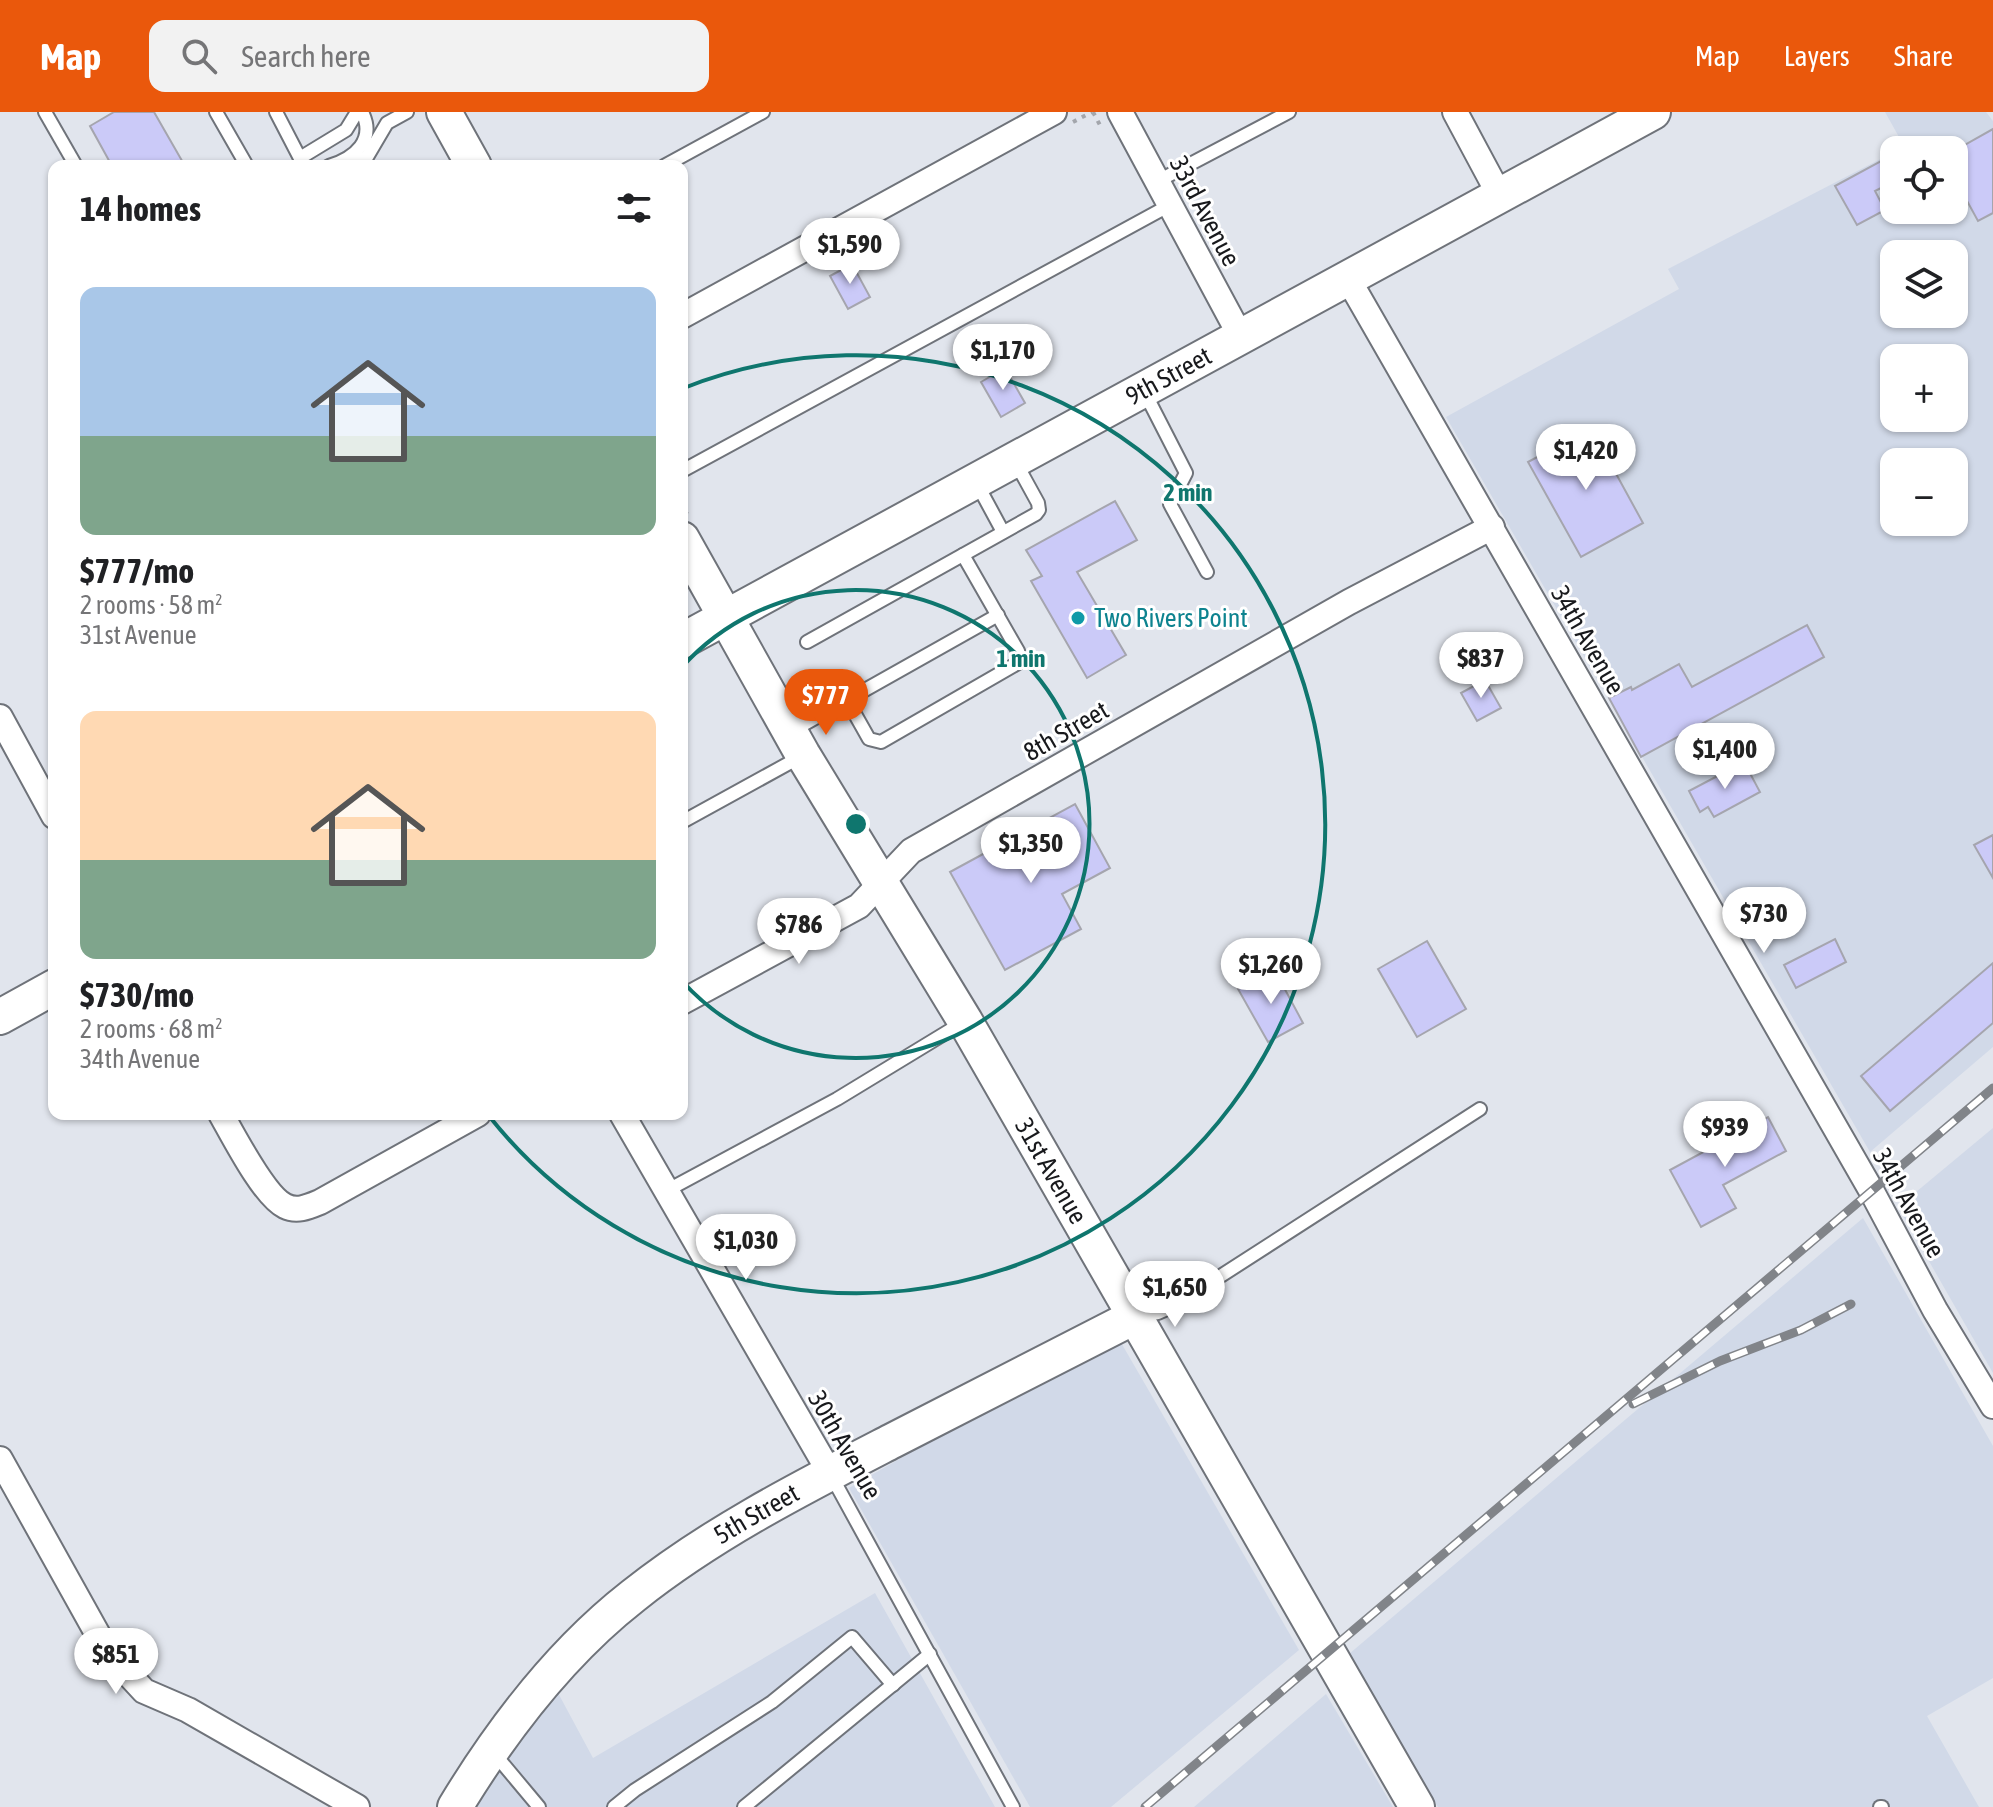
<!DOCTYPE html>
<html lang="en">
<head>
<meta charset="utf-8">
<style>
	:root { --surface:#fff; --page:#f2f2f2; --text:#202124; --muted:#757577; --accent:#ea580c }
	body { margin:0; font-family:"Asap Condensed",sans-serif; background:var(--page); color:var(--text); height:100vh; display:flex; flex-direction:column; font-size:30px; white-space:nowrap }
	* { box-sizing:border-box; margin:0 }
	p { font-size:26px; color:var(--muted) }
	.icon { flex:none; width:44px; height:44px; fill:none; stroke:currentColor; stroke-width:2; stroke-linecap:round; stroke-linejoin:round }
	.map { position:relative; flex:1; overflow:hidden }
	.details { position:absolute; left:48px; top:48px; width:640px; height:960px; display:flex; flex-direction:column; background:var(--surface); border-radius:16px; box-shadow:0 2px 6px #0004 }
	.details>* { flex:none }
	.buttons { position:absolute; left:1880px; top:24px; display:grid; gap:16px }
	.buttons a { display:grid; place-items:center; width:88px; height:88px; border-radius:16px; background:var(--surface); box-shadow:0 2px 6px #0004; font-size:40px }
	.price { position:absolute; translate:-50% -68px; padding:0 18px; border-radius:28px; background:#fff; color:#222; font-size:26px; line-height:52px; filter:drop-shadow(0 2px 4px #0008) }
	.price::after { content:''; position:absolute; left:50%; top:48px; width:24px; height:18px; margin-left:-12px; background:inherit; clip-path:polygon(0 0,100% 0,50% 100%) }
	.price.on { background:var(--accent); color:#fff }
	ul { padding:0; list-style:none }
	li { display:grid; align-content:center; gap:16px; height:424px; padding:0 32px }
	li span { display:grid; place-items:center; height:248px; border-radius:16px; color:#555 }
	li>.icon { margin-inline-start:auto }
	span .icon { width:144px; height:144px; fill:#fffc; stroke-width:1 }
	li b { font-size:34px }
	h2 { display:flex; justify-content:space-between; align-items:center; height:96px; padding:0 32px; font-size:34px }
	header { display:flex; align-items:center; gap:48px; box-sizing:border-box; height:112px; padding:0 40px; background:var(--accent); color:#fff }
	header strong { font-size:38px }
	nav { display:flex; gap:44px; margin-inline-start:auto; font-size:28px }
	.search { width:560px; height:72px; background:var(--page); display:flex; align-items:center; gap:20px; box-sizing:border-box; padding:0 28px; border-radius:16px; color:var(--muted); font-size:30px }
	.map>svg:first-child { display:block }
	.built { fill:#d1d9e8; fill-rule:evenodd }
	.building { fill:#cbcaf8; stroke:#a5a5ae; stroke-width:2 }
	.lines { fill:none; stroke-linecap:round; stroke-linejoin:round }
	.lane-casing { stroke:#6f737a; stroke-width:16 }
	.street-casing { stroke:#6f737a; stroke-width:28 }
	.secondary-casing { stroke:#6f737a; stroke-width:38 }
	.path { stroke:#a3a6ac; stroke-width:4; stroke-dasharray:4 6; stroke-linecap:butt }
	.lane { stroke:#fff; stroke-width:12 }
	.street { stroke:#fff; stroke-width:24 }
	.secondary { stroke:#fff; stroke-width:34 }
	.rail-casing { stroke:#818489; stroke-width:9 }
	.rail { stroke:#fff; stroke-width:6; stroke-dasharray:18; stroke-linecap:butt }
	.ring { fill:none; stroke:#0f766e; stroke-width:4 }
	.culture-dot { fill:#0f9aa8; stroke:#fff; stroke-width:3 }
	.labels { text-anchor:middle; stroke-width:6; stroke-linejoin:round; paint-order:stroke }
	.street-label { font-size:26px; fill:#18191c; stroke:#fff }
	.culture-label { font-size:26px; fill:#0d838f; stroke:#fff; text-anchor:start }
	.centre { fill:#0f766e; stroke:#fff; stroke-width:4 }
	.ring-label { font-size:24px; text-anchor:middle; font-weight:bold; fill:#0f766e; stroke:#fff; stroke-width:6; stroke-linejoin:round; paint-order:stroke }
</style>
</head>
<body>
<header>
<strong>Map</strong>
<div class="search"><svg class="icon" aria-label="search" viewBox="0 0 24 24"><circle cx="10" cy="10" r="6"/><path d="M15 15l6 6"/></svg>Search here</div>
<nav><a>Map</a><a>Layers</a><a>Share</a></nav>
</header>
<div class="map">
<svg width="1993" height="1695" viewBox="0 0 1993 1695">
	<rect width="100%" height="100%" fill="#e1e5ed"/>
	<g class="built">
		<path d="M1885,0H1986L1993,9V935L1870,1040L1446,305L1679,177L1668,157L1894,40V98H1954V38H1897L1904,34ZM1894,142H1954V202H1894ZM1894,246H1954V306H1894ZM1894,350H1954V410H1894Z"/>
		<path d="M1993,1016V1261L1898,1095Z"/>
		<path d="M1863,1106L1993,1334V1566L1927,1604L1979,1695H1438L1349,1542Z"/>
		<path d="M1116,1222L1299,1538L1111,1695H1030L849,1376Z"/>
		<path d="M875,1481L995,1695H476L492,1666L557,1579L593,1646Z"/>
		<path d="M1326,1582L1393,1695H1194Z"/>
	</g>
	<g class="building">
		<path d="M114,0H154L185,54H112L90,14Z"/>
		<path d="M1993,17V101L1978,109L1960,76L1954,79V39Z"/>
		<path d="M1881,49L1893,70L1875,79L1885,98L1857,113L1835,74Z"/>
		<path d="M852,152L870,185L848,197L830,164Z"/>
		<path d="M1005,256L1025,291L1001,305L981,270Z"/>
		<path d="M1591,316L1643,411L1581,445L1528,350Z"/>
		<path d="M1115,389L1137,428L1077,460L1126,543L1087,566L1031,469L1042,464L1026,438Z"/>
		<path d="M1807,513L1824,545L1641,645L1609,586L1631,575L1632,578L1679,552L1692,575Z"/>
		<path d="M1485,568L1501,596L1477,609L1461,581Z"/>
		<path d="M1744,650L1760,680L1714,705L1708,695L1700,700L1689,679Z"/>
		<path d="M1075,692L1110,756L1062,782L1081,817L1005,858L950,760Z"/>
		<path d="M1993,723V766L1974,733Z"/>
		<path d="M1835,827L1846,850L1796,876L1784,853Z"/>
		<path d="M1427,829L1466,897L1417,925L1378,857Z"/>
		<path d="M1993,851V911L1890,999L1861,964Z"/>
		<path d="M1274,857L1303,911L1268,930L1238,877Z"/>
		<path d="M1768,1005L1786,1039L1723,1073L1736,1096L1701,1115L1670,1058Z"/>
	</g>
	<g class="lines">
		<defs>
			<g id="lane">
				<path d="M45,0L76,54"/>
				<path d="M216,0L247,54"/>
				<path d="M276,0L304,54"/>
				<path d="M300,46L346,18L357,0"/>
				<path d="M329,54C355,46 376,28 362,0"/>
				<path d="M349,54L367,45L387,11L407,0"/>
				<path d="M664,54L763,0"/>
				<path d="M1158,69L1289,0"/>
				<path d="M1145,281L1186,361L1170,392L1207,460"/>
				<path d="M682,359L1170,93"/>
				<path d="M976,370L1003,420"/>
				<path d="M807,530L1036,402L1039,398L1038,391L1016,351"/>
				<path d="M847,588L869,627L881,630L1018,551L1020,546L1018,539L963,443"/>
				<path d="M792,619L998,503"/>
				<path d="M682,710L802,644"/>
				<path d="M666,1079L837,987L962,911"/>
				<path d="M1138,1204L1158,1201L1174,1194L1480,997"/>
				<path d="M832,1365L1013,1695"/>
				<path d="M493,1640L539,1695"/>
				<path d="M614,1695L635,1678L772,1590L852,1525L893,1573"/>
				<path d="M744,1695L930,1542"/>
				<path d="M1880,1695H1882"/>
			</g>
			<g id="street">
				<path d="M1120,0L1241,225"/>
				<path d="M1455,0L1500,84"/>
				<path d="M1347,165L1871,1078L1935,1198L1993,1294"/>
				<path d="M682,204L1054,0"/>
				<path d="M0,605L54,704"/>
				<path d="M682,890L859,794L911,739L1349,490L1492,415"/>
				<path d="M221,1002C233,1023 264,1084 285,1094C297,1100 308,1095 320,1090L478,1002"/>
				<path d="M622,1002L830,1361"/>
				<path d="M0,1347L107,1539L144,1579L188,1598L357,1695"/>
			</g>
			<g id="secondary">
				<path d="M444,0L474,54"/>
				<path id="s1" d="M682,427L803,643L965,909L1417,1695"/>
				<path id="s2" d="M682,529L1653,0"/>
				<path d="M0,905L54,875"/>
				<path id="s3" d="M455,1695C503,1616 560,1541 633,1484C712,1421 803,1375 892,1329C973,1287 1054,1246 1134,1205"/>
			</g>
		</defs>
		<use href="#lane" class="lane-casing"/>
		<use href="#street" class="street-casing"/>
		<use href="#secondary" class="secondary-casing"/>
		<g class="path">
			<path d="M1093,0L1101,15"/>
			<path d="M1073,10L1092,0"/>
			<path d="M682,392L687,402"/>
		</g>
		<use href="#lane" class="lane"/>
		<use href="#street" class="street"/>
		<use href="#secondary" class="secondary"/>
		<defs>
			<g id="rail">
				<path d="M1633,1292L1720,1249L1801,1218L1851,1192"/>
				<path d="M1145,1695L1993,976"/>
			</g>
		</defs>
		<use href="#rail" class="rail-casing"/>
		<use href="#rail" class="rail"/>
	</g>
	<g class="ring">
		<path d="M682 555A234 234 0 1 1 682 869"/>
		<path d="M684 276A469 469 0 1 1 489 1004"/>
	</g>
	<circle class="culture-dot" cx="1078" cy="506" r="8"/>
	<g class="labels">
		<g class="street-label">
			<text transform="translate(1205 99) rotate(62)" y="9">33rd Avenue</text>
			<text dy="9" stroke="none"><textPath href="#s2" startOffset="554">9th Street</textPath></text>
			<text transform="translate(1588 528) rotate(60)" y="9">34th Avenue</text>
			<text transform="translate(1066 619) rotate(-30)" y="9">8th Street</text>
			<text dy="9" stroke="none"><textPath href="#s1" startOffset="732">31st Avenue</textPath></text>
			<text transform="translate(1909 1091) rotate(61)" y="9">34th Avenue</text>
			<text transform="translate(845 1333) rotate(60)" y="9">30th Avenue</text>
			<text dy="9" stroke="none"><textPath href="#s3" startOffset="426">5th Street</textPath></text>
		</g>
		<g class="culture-label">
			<text x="1094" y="515">Two Rivers Point</text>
		</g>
	</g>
	<circle cx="856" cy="712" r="12" class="centre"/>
	<g class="ring-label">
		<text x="1188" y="389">2 min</text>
		<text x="1021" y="555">1 min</text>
	</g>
</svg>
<div class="buttons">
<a><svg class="icon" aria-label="locate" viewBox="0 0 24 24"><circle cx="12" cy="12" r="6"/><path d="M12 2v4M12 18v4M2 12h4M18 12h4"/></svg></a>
<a><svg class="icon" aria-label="layers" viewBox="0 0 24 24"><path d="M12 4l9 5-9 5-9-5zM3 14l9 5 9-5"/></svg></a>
<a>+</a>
<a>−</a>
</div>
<b class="price" style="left:850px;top:174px">$1,590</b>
<b class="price" style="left:1003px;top:280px">$1,170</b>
<b class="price" style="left:1586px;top:380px">$1,420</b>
<b class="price" style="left:1481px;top:588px">$837</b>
<b class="price on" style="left:826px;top:625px">$777</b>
<b class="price" style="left:1725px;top:679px">$1,400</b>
<b class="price" style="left:1031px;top:773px">$1,350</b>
<b class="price" style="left:1764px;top:843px">$730</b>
<b class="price" style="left:799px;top:854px">$786</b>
<b class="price" style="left:1271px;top:894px">$1,260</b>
<b class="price" style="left:1725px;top:1057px">$939</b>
<b class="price" style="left:746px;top:1170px">$1,030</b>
<b class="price" style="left:1175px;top:1217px">$1,650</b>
<b class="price" style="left:116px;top:1584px">$851</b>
<section class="details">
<h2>14 homes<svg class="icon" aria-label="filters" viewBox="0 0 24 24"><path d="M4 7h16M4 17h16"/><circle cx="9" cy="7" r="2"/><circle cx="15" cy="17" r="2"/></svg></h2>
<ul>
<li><span style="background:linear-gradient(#a9c7e8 60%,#7fa58c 0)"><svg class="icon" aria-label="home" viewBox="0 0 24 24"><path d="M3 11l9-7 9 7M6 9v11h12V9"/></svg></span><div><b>$777/mo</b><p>2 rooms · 58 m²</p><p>31st Avenue</p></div></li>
<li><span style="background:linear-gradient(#ffd9b3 60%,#7fa58c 0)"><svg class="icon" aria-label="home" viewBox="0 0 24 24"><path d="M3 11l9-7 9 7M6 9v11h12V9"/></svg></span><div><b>$730/mo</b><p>2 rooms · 68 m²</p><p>34th Avenue</p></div></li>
</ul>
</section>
</div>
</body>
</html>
